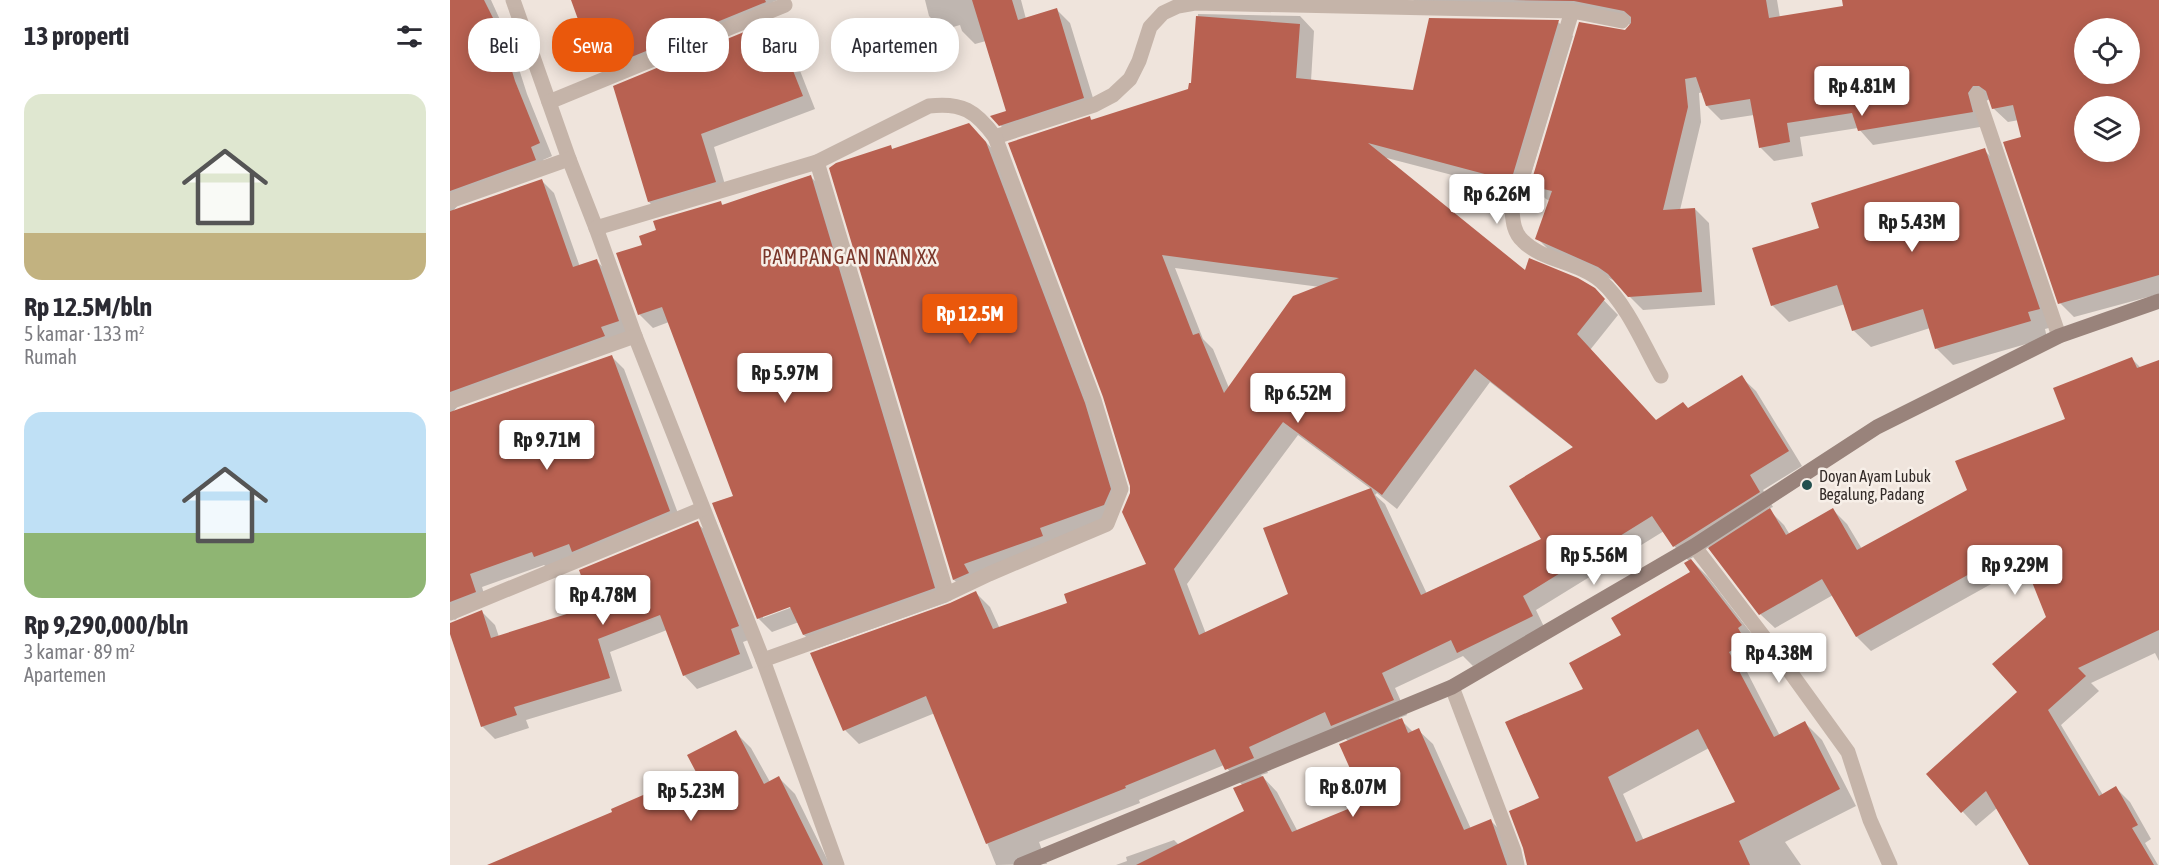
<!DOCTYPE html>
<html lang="id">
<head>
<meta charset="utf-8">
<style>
	:root { --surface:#fff; --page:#f2f2f3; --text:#2b2b33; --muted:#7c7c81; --accent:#ea580c }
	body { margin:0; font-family:"Asap Condensed",sans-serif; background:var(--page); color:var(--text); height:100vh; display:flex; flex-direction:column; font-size:22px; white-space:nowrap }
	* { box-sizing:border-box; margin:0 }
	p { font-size:20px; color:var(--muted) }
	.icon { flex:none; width:33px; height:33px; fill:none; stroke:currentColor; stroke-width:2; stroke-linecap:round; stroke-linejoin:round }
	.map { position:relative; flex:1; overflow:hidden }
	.details { display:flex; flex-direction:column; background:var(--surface); width:450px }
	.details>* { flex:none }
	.hud { position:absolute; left:18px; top:18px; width:570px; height:54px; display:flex; gap:12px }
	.tools { position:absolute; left:1624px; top:18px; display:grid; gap:12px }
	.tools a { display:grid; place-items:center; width:66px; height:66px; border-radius:50%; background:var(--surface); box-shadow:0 3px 15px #0003; font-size:30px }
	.price { position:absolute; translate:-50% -51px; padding:0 14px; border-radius:6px; background:#fff; color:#222; font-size:20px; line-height:39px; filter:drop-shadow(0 2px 3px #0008) }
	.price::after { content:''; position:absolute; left:50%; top:36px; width:18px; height:14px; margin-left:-9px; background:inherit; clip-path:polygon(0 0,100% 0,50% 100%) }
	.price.active { background:var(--accent); color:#fff }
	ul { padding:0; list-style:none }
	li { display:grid; align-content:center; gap:12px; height:318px; padding:0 24px }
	li span { display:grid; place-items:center; height:186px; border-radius:18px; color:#555 }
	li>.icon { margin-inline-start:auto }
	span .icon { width:108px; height:108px; fill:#fffc; stroke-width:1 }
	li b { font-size:26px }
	h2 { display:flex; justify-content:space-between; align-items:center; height:72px; padding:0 24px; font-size:26px }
	.chip { padding:0 21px; border-radius:24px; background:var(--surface); box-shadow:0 3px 15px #0003; font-size:21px; line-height:54px }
	.chip.active { background:var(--accent); color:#fff }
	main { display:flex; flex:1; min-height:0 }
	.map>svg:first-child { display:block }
	.shadow { fill:#0003; fill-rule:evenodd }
	.building { fill:#b86151; fill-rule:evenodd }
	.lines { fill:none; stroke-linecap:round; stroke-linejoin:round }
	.street { stroke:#c5b4a9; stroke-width:15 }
	.secondary { stroke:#99837b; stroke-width:15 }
	.poi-dot { fill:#22504f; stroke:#f7efe8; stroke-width:2 }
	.labels { text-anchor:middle; stroke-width:5; stroke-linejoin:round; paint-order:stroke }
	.poi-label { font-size:16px; fill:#332b28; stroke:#f7efe8; text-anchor:start }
	.quarter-label { font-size:20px; letter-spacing:1.5px; fill:#79362a; stroke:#f7efe8 }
</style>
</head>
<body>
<main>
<section class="details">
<h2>13 properti<svg class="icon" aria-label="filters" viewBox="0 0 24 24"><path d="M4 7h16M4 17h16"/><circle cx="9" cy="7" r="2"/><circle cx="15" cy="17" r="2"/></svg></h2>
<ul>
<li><span style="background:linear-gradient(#dfe7d0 75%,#c2b280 0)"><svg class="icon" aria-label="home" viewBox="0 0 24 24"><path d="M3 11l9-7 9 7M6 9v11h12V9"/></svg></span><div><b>Rp 12.5M/bln</b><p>5 kamar · 133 m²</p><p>Rumah</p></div></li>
<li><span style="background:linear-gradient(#bfe0f5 65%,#8fb573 0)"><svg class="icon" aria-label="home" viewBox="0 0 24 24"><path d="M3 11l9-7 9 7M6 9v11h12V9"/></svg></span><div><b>Rp 9,290,000/bln</b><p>3 kamar · 89 m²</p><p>Apartemen</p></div></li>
</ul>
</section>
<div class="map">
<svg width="1709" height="865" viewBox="0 0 1709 865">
	<rect width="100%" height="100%" fill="#efe4dc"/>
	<g class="shadow">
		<path d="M0,0H41L61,44L77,94L102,156L93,160L97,173L9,204L2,212L92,181L104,193L130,267L147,261L159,274L181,333L9,405L2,413L161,356L174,369L232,524L98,568L94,565L32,587L37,604L9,616L5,620L0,615Z"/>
		<path d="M123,0H328L323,2L328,15L156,71L143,58Z"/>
		<path d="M475,0H571L576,19L607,10L620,23L647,111L563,138L550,125L558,112L536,41L525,44L512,31L510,25L493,30L479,16Z"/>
		<path d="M963,0H1327L1330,18L1395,7L1394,0H1709V294L1624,317L1610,303L1569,120L1558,122L1543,108L1540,99L1534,102L1536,126L1423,145L1408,128L1350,137L1353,156L1324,161L1310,147L1304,115L1271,120L1257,106L1253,92L1249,93L1251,122L1230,210L1245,209L1259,223L1265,305L1193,310L1163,280L1101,252L1087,238L1100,201L1096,199L1081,185L1175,32L1182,25L1137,15L974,11ZM1635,28H1680V74H1635ZM1635,106H1680V152H1635Z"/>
		<path d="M748,14L850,16L864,31L861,81L964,92L1108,22L1123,36L1075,194L933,157L1075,272L1144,290L1168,315L1140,350L1207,422L1239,410L1291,377L1306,391L1352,466L1313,490L1323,507L1318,509L1334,525L1340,535L1383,510L1397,524L1412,549L1519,490L1617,419L1682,359L1691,368L1709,362V661L1705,653L1641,683L1649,691L1611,725L1653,795L1666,788L1680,802L1701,839L1695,843L1708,865H1581L1547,808L1526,826L1478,774L1569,692L1597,617L1577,564L1421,651L1407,637L1383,595L1325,628L1310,614L1259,547L1240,559L1258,577L1308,642L1303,645L1311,659L1295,668L1330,736L1355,723L1372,740L1406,806L1335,842L1351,865H1084L1091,799L1135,690L1173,635L1242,572L1240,562L1224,546L1214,531L1086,610L1096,631L1023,666L1013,656L945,688L957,715L949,718L963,732L968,730L983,744L1021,829L1041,821L1055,835L1065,865H666L677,861L676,857L724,840L729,845L796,811L793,786L774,765L689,800L690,803L589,842L597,864L546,865L485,713L409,744L395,730L501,605L526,593L540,607L550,629L619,604L698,565L682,493L640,118L643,121L740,90L743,85ZM725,268L786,276L870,287L779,388L763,349L753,339ZM1040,382L1124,448L1093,539L977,594L935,504L925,495L927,493L947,509ZM848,435L921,489L840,595L756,634L737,584ZM885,728L899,742L917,802L848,832L827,792L811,775L818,773L812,762ZM1259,748L1287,803L1194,841L1173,794Z"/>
		<path d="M323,22L336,35L365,109L264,147L278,195L212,215L199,202Z"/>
		<path d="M532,138L549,156L673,502L667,517L517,592L504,580L381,169L440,147L443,150Z"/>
		<path d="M1534,150L1551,167L1606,326L1595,329L1597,338L1503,365L1486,348L1480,328L1421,347L1403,330L1395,304L1339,322L1322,305L1371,229Z"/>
		<path d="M360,176L374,190L498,602L368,648L354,635L349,622L322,632L308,618L285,497L219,322L203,328L189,314L194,246L271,203L274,206ZM347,603L348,605L313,618V615Z"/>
		<path d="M247,523L261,536L301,639L293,642L303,668L247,689L234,675L217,630L160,652L172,691L76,720L79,728L45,739L32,726L0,625L32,612L45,625L49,637L144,607Z"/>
		<path d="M285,732L301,748L320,782L329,778L345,794L380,865H84L164,812L248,773Z"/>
	</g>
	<g class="building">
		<path d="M0,0H34L51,34L65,81L90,143L81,147L86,160L0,191Z"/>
		<path d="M121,0H315L316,2L157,67L154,54L142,58Z"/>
		<path d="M522,0H562L568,20L607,8L634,98L549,126L540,116L556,111Z"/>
		<path d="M1063,0H1316L1319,18L1393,6L1392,0H1709V275L1608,304L1553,142L1571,137L1563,105L1542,109L1536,91L1529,86H1523L1518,93L1523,112L1408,131L1402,113L1337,123L1340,142L1309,148L1300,99L1256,106L1246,77L1235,79L1238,107L1213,210L1245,208L1252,292L1178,297L1158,274L1148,267L1085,239L1102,191L1080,186L1129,22L1175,30L1181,23V17L1174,11L1124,1ZM1635,28H1680V74H1635ZM1635,106H1680V152H1635Z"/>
		<path d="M746,16L850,24L846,78L963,90L979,18L1109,20L1061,181L918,143L1075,270L1079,258L1128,278L1145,288L1155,299L1127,334L1206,420L1233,402L1238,408L1292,375L1339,451L1300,475L1310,492L1223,547L1202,516L1073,596L1083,616L1007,653L1001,640L932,673L944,700L881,726L875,712L799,747L804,758L775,770L765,749L675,786L676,788L536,844L476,696L393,731L360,653L500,603L526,591L543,629L617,603L614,594L696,564L672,512L680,493V486L653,397L558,143L640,116L641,120L738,89L739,83H741ZM712,255L771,263L889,278L843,296L774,393L749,333L743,335ZM1025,369L1123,447L1059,486L1091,539L971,595L921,488L813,528L838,594L749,635L724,569L833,422L932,495Z"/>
		<path d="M323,20L353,96L251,134L266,182L198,202L163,86Z"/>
		<path d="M519,123L536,142L635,403L661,489L654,505L590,528L593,536L514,564L519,573L503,580L379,168L386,163L441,145L442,149Z"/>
		<path d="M1535,148L1590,309L1578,312L1581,321L1485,349L1473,309L1402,331L1387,285L1321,306L1302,248L1369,228L1361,203Z"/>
		<path d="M361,175L485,588L353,635L340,607L307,619L262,503L283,496L212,307L188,315L166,253L192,245L189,236L206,230L203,221L271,201L272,205Z"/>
		<path d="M92,179L123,267L147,259L169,321L151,327L155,336L0,392V211Z"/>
		<path d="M162,355L220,511L122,552L119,544L84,557L82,552L20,574L26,592L0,602V412Z"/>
		<path d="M1682,357L1687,368L1709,360V630L1628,668L1636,676L1598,710L1649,796L1666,786L1688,825L1682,828L1704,865H1579L1536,791L1511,813L1476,774L1567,692L1542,664L1596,617L1568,547L1406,637L1372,579L1309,615L1258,548L1320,508L1336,535L1383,508L1407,550L1517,490L1505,461L1615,419L1603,388Z"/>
		<path d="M248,521L289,626L281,629L290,654L233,676L210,615L148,639L160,678L64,707L67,715L31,727L0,634V623L32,610L41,638L142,606L129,570Z"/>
		<path d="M1241,559L1292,625L1288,628L1296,642L1279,652L1324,737L1355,721L1390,789L1289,841L1300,865H1077L1073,848L1059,811L1089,798L1055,722L1133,689L1119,663L1171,635L1161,618L1240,572L1234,563ZM1248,729L1285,802L1186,842L1158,777Z"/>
		<path d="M952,718L958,733L969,728L1014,830L1041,819L1057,865H686L794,811L783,788L813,776L842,832L915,802L889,744Z"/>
		<path d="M286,730L314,784L329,776L373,865H37L162,812L161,809L246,772L237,755Z"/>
	</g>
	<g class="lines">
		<g class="street">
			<path d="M63,0L119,159L146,228L185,336L313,660L387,865"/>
			<path d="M1122,11L1062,211C1063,222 1064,233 1073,241C1091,260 1129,262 1151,281C1177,304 1194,346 1211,376"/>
			<path d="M1527,95L1609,336"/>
			<path d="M99,102L335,5"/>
			<path d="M545,137L644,105L663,95L680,79L689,61L700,27L713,13L728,6L745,3L1122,11L1172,21"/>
			<path d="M367,162L497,594"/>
			<path d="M0,201L119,159"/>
			<path d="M146,228L367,162L479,106C512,102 526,111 545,137L644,400L671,489L657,524L539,574L497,594L313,660"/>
			<path d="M0,402L185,336"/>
			<path d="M1244,546L1330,658L1398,752L1420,820L1440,865"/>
			<path d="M0,613L252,509"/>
			<path d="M1002,687L1064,851L1067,865"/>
		</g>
		<path class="secondary" d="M571,865L1002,687L1244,546L1427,427L1609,336L1709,301"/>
	</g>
	<circle class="poi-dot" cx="1357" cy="485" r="6"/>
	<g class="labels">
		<g class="poi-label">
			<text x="1369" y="482">Doyan Ayam Lubuk<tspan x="1369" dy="18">Begalung, Padang</tspan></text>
		</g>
		<g class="quarter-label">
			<text x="400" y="264">PAMPANGAN NAN XX</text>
		</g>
	</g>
</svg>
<div class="tools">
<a><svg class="icon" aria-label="locate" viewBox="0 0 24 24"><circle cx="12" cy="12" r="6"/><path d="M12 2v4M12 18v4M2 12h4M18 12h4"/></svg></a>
<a><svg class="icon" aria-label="layers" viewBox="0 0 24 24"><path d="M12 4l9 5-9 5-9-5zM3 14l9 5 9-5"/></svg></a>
</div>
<b class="price" style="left:1412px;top:117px">Rp 4.81M</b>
<b class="price" style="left:1047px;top:225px">Rp 6.26M</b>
<b class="price" style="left:1462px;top:253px">Rp 5.43M</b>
<b class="price active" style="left:520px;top:345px">Rp 12.5M</b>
<b class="price" style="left:335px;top:404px">Rp 5.97M</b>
<b class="price" style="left:848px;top:424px">Rp 6.52M</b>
<b class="price" style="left:97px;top:471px">Rp 9.71M</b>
<b class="price" style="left:1144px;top:586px">Rp 5.56M</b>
<b class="price" style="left:1565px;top:596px">Rp 9.29M</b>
<b class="price" style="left:153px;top:626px">Rp 4.78M</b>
<b class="price" style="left:1329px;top:684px">Rp 4.38M</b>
<b class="price" style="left:903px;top:818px">Rp 8.07M</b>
<b class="price" style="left:241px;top:822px">Rp 5.23M</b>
<div class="hud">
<a class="chip">Beli</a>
<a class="chip active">Sewa</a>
<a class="chip">Filter</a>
<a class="chip">Baru</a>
<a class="chip">Apartemen</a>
</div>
</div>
</main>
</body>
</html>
